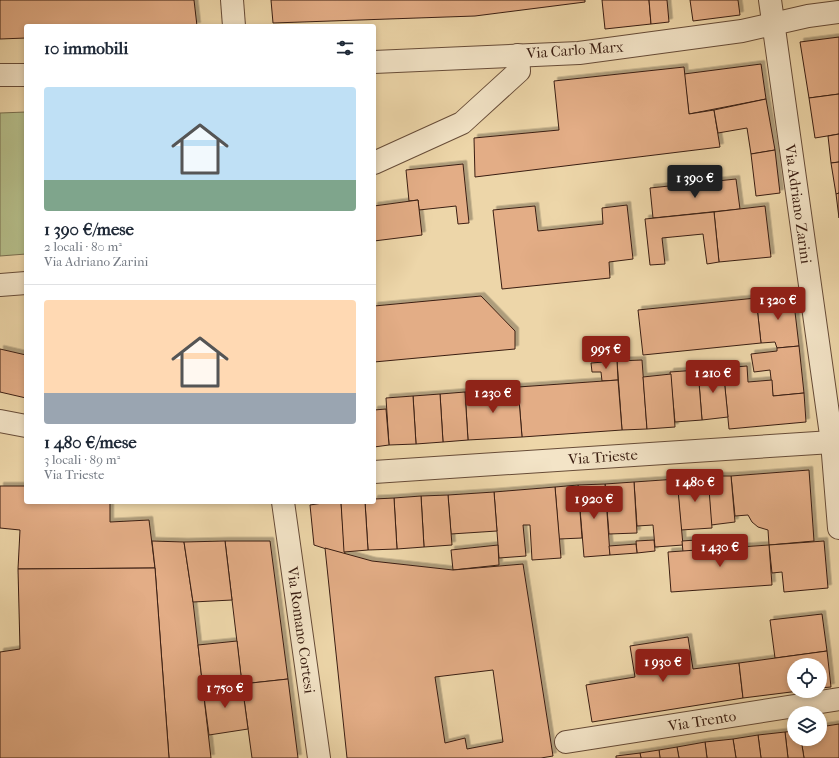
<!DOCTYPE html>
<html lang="it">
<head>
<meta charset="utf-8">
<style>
	:root { --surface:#fff; --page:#f2f2f3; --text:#1f2937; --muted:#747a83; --line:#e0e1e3; --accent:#8f2418 }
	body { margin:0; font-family:"IM FELL French Canon",serif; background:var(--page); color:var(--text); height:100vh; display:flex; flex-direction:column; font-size:15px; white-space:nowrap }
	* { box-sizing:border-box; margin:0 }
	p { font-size:13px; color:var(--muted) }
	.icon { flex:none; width:22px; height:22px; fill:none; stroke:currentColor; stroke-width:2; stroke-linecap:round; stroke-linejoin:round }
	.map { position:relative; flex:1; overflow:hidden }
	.panel { position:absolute; left:24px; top:24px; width:352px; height:480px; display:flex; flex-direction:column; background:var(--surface); border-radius:4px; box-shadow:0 2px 6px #0003 }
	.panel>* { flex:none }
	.buttons { position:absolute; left:787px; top:658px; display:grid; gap:8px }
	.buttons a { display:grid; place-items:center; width:40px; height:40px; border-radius:50%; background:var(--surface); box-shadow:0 2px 6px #0003; font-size:20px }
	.price { position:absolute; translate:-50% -34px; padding:0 9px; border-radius:4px; background:var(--accent); color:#fff; font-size:13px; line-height:26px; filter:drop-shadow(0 1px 2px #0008) }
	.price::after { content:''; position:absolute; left:50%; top:24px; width:12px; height:9px; margin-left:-6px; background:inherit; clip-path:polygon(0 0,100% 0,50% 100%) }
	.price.on { background:#222; color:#fff }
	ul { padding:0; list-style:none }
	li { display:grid; align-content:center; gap:8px; height:212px; padding:0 20px }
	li+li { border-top:1px solid var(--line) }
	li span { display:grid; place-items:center; height:124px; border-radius:4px; color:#555 }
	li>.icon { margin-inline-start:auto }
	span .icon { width:72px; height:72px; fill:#fffc; stroke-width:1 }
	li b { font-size:17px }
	h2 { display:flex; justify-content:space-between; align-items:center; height:48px; padding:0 20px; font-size:17px }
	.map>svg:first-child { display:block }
	.green { fill:#b5be8a; stroke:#786e4e }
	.building { fill:#e3ad86; stroke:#3a1e12; fill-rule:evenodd; filter:url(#shadow) }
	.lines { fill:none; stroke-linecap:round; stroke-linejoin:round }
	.minor-casing { stroke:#674c38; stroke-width:24 }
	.minor { stroke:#f3e4c7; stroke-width:22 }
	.labels { text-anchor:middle; stroke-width:4; stroke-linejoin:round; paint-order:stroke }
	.street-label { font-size:15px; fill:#3a1e12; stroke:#f3e4c7 }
</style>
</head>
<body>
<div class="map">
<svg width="839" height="758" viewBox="0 0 839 758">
	<defs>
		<filter id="shadow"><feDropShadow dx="3.5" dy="-3.5" stdDeviation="0" flood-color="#0004"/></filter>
	</defs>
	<rect width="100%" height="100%" fill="#edd6a9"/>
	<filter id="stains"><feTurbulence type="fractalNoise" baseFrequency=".005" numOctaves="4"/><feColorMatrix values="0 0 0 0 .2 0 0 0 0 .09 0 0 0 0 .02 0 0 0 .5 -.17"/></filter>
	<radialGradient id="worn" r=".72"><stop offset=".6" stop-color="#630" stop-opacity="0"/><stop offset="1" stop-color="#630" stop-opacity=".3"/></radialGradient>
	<path class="green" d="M26,112V254L0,256V113Z"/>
	<g class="building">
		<path d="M0,0H194L197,26H26V38L0,39Z"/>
		<path d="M271,0H585V2L475,16L273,23Z"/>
		<path d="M602,0H649L651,24L605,29Z"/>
		<path d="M649,0H667L669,22L651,24Z"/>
		<path d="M690,0H738L740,15L693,21Z"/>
		<path d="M839,37V94L809,98L800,42Z"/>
		<path d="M761,64L766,99L689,114L684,74Z"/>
		<path d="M684,67L689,114L714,110L720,147L475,177L474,138L559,130L554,81Z"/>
		<path d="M839,94V134L815,138L809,98Z"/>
		<path d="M766,99L775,150L751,154L747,128L718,133L714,110Z"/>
		<path d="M839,134V162L831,163L828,136Z"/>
		<path d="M775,150L780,193L756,196L751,154Z"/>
		<path d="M839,162V193L836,194L831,163Z"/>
		<path d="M463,164L469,223L458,224L456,206L419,210L418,200L409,201L406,170Z"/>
		<path d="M736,179L740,209L653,218L650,188Z"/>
		<path d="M839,193V218L836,194Z"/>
		<path d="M418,200L422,235L374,241V206Z"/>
		<path d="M627,205L633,259L609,262L610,278L502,289L493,210L535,206L538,231L603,224L602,208Z"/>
		<path d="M765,206L771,257L719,262L714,212Z"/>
		<path d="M714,212L719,262L707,264L703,234L662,238L665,264L650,265L645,219Z"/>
		<path d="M793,295L799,346L777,348L775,342L761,343L756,298Z"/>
		<path d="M481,296L515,331V349L374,362V306Z"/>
		<path d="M756,298L761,343L643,355L638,310Z"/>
		<path d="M799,346L804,393L773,396L770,370L754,372L751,354L777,351V348Z"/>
		<path d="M0,349L26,355V398L0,392Z"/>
		<path d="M642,360L647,429L622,430L617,361Z"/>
		<path d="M617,361L618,380L602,381L601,372H592L591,363Z"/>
		<path d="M747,366L748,382L772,380L773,396L804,393L806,422L729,429L723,368Z"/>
		<path d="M723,368L728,417L702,420L698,370Z"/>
		<path d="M698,370L702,420L675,422L670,372Z"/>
		<path d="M671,374L675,427L647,429L643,377Z"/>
		<path d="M618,380L622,430L522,437L518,387Z"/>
		<path d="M518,387L522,437L468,440L465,392Z"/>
		<path d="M465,392L468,440L443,442L440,394Z"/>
		<path d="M440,394L443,442L416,444L413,396Z"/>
		<path d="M413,396L416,444L389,445L386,398Z"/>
		<path d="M386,409L389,445L374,447V410Z"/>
		<path d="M809,470L814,541L769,545L768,530L758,527L752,522L748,515L735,516L731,476Z"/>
		<path d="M708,476H731L735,522L711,525Z"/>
		<path d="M708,476L712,528L681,530L677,479Z"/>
		<path d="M677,479L683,545L655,547L653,525L637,526L634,482Z"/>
		<path d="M634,482L637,533L609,534L605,484Z"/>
		<path d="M605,484L610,555L584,557L578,485Z"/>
		<path d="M578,485L582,538L559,539L555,487Z"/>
		<path d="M0,486H26V502H110V522L149,520L155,568L18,569L20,530L0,528Z"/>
		<path d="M555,487L561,558L532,560L530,525H523L526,556L499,558L494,492Z"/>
		<path d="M494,492L497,531L451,534L448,495Z"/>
		<path d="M448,495L452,545L424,547L421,496Z"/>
		<path d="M421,496L424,547L397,549L394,498Z"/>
		<path d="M394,498L397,549L368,550L365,502H374V499Z"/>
		<path d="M329,502H341L345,555L314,545L310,505Z"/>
		<path d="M341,502H365L368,550L344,552Z"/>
		<path d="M710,539L711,549L683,552L682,541Z"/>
		<path d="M654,540L655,551L637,553L636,541Z"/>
		<path d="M152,541L184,542L193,602L211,758H169L155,568Z"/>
		<path d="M225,541H270L288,679L242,684Z"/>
		<path d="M225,541L232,600L193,602L184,542Z"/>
		<path d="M824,541L828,588L784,592L782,572L772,573L769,545Z"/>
		<path d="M636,544L637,553L610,555L609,546Z"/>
		<path d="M498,545L499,565L453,570L451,550Z"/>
		<path d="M769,545L772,585L671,592L668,552Z"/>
		<path d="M325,548L372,561L453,570L523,564L553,756L541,758H347ZM493,670L503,742L467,749L465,738L445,743L435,677Z"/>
		<path d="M155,568L169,758H0V652L20,649L18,569Z"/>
		<path d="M822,614L827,651L775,658L770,620Z"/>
		<path d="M688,637L693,669L739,663L743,698L592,722L586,685L635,677L630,646Z"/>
		<path d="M237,641L242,684L203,689L198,645Z"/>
		<path d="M827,651L831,687L820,688V665H794V691H799L743,698L739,663Z"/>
		<path d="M288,679L298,758H252L242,684Z"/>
		<path d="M242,684L248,729L209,735L203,689Z"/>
		<path d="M839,724V758H804L801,739H820V727Z"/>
		<path d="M794,731V739H801L804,758H788L785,732Z"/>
		<path d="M785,732L788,758H761L758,735Z"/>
		<path d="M758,735L761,758H736L733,739Z"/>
		<path d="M733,739L736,758H707L705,742Z"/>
		<path d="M705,742L707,758H679L677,747Z"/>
		<path d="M677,747L679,758H660L659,750Z"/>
		<path d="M659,750L660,758H641L640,753Z"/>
		<path d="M640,753L641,758H616V756Z"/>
	</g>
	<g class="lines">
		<defs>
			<g id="minor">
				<path d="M232,0L234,26"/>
				<path d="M770,0L832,442L839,528"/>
				<path d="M374,62L579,53L742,31L808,16L839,12"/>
				<path d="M0,75H26"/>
				<path d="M374,163L462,123L519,71L518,55"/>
				<path d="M0,285L26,283"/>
				<path d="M0,421L26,426"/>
				<path d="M374,472L832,442"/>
				<path d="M283,502L319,758"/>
				<path d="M566,742L839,699"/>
			</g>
		</defs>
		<use href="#minor" class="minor-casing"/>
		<use href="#minor" class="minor"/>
	</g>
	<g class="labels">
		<g class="street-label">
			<text transform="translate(575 50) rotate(-4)" y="5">Via Carlo Marx</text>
			<text transform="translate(798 204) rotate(82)" y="5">Via Adriano Zarini</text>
			<text transform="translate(603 457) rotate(-4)" y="5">Via Trieste</text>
			<text transform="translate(301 630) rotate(82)" y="5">Via Romano Cortesi</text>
			<text transform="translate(702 721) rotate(-9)" y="5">Via Trento</text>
		</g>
	</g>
	<rect width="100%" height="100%" filter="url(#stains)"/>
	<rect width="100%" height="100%" fill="url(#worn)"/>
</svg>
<div class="buttons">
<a><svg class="icon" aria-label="locate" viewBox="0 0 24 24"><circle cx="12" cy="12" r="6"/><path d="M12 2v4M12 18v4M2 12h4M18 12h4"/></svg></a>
<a><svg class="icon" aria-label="layers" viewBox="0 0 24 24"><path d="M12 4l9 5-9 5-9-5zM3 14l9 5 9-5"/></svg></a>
</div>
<b class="price on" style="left:695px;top:199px">1 390 €</b>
<b class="price" style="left:778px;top:321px">1 320 €</b>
<b class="price" style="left:606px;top:370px">995 €</b>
<b class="price" style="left:713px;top:394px">1 210 €</b>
<b class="price" style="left:493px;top:414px">1 230 €</b>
<b class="price" style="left:695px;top:503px">1 480 €</b>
<b class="price" style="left:594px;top:520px">1 920 €</b>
<b class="price" style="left:720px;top:568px">1 430 €</b>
<b class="price" style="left:663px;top:683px">1 930 €</b>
<b class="price" style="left:225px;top:709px">1 750 €</b>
<section class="panel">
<h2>10 immobili<svg class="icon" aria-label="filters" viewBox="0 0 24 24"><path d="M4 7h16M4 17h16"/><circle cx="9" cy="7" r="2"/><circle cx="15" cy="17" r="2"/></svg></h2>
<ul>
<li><span style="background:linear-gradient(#bfe0f5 75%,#7fa58c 0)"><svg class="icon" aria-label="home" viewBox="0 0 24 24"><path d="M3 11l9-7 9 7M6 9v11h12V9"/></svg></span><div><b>1 390 €/mese</b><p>2 locali · 80 m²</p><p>Via Adriano Zarini</p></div></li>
<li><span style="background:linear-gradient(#ffd9b3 75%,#9aa5b1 0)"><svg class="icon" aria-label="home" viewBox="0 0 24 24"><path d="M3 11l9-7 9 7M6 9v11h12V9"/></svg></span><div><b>1 480 €/mese</b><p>3 locali · 89 m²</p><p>Via Trieste</p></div></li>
</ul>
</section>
</div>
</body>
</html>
